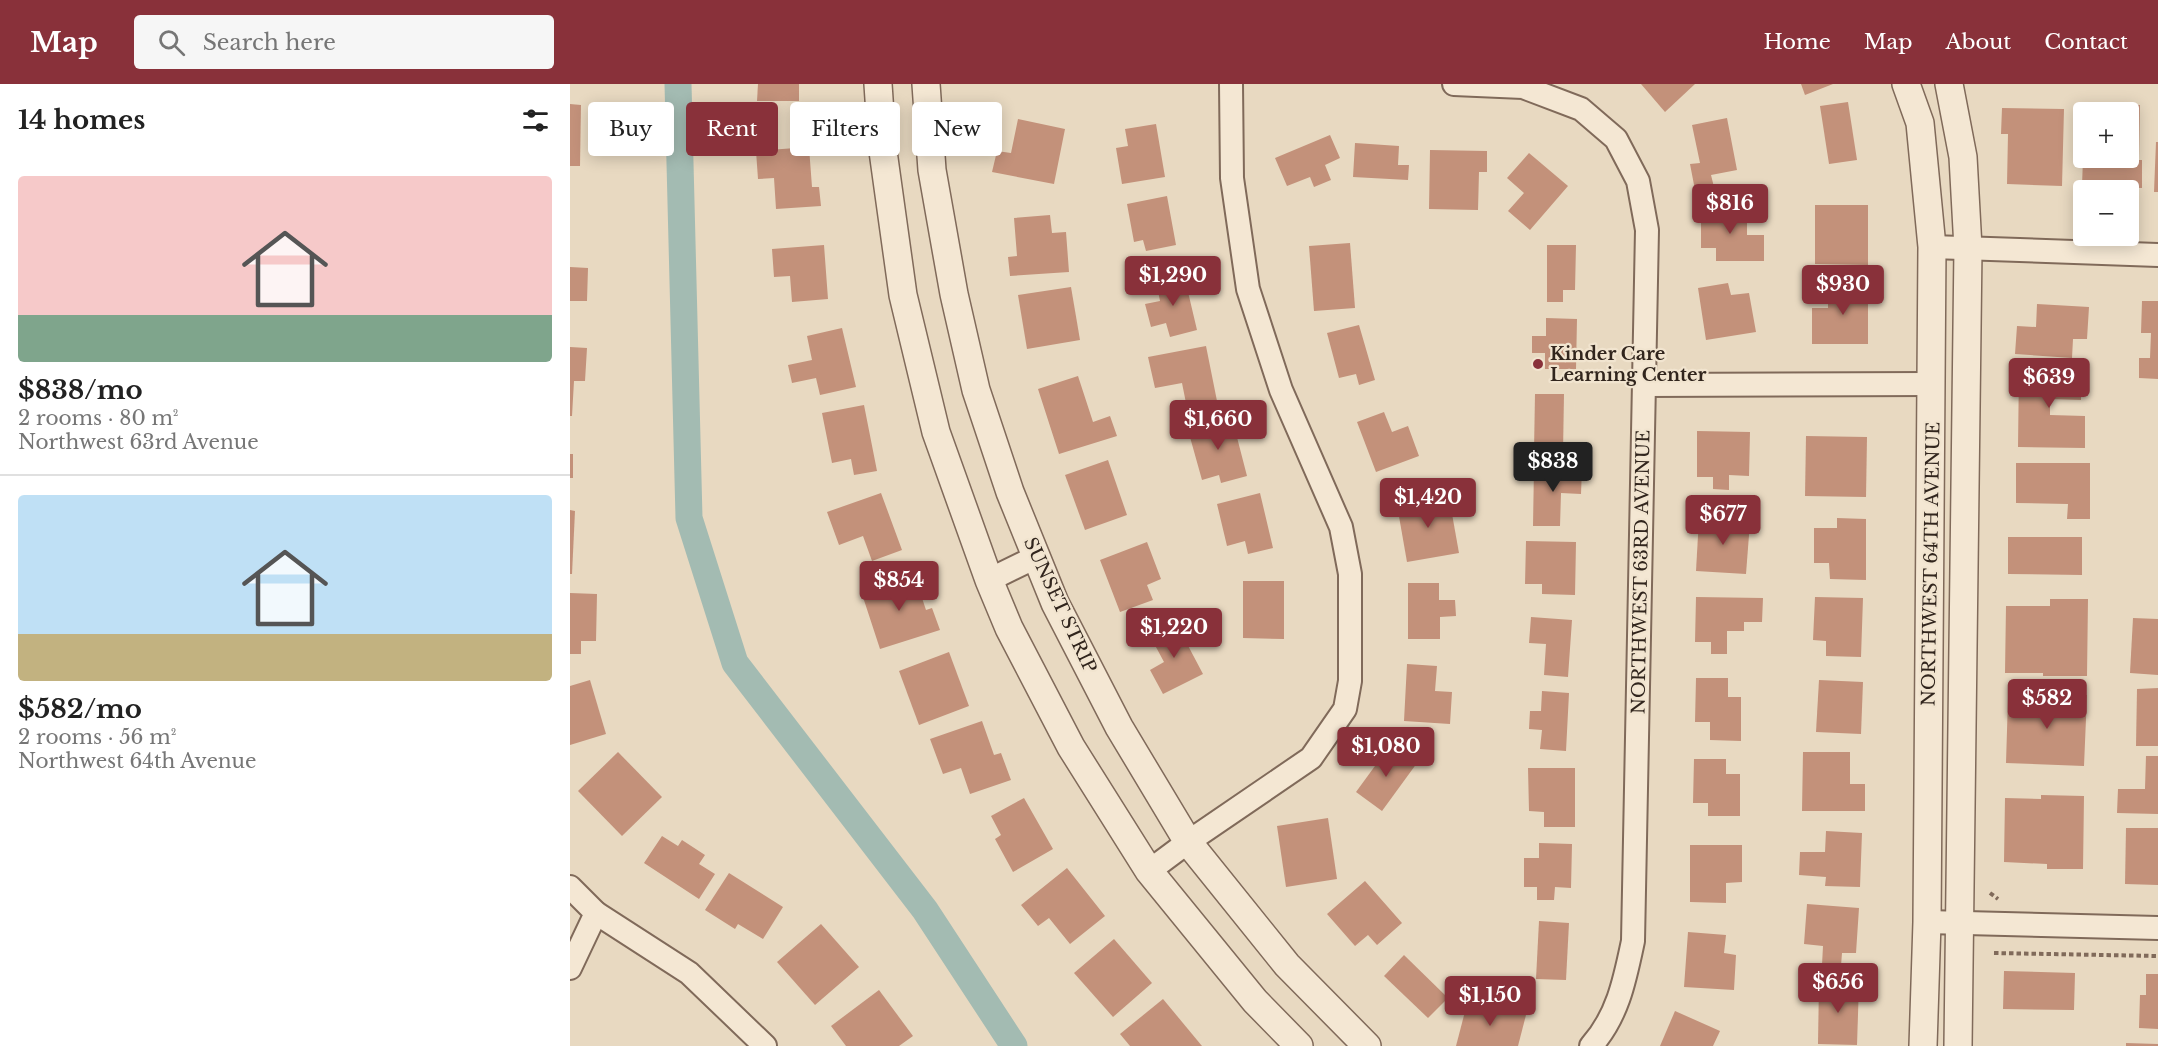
<!DOCTYPE html>
<html lang="en">
<head>
<meta charset="utf-8">
<style>
	:root { --surface:#fff; --page:#f6f6f6; --text:#222; --muted:#767676; --line:#e0e0e0; --accent:#89313a }
	body { margin:0; font-family:"Libre Baskerville",serif; background:var(--page); color:var(--text); height:100vh; display:flex; flex-direction:column; font-size:22px; white-space:nowrap }
	* { box-sizing:border-box; margin:0 }
	p { font-size:20px; color:var(--muted) }
	.icon { flex:none; width:33px; height:33px; fill:none; stroke:currentColor; stroke-width:2; stroke-linecap:round; stroke-linejoin:round }
	.map { position:relative; flex:1; overflow:hidden }
	.sheet { display:flex; flex-direction:column; background:var(--surface); width:570px }
	.sheet>* { flex:none }
	.hud { position:absolute; left:18px; top:18px; width:570px; height:54px; display:flex; gap:12px }
	.fabs { position:absolute; left:1503px; top:18px; display:grid; gap:12px }
	.fabs a { display:grid; place-items:center; width:66px; height:66px; border-radius:6px; background:var(--surface); box-shadow:0 3px 15px #0003; font-size:30px }
	.price { position:absolute; translate:-50% -51px; padding:0 14px; border-radius:6px; background:var(--accent); color:#fff; font-size:20px; line-height:39px; filter:drop-shadow(0 2px 3px #0008) }
	.price::after { content:''; position:absolute; left:50%; top:36px; width:18px; height:14px; margin-left:-9px; background:inherit; clip-path:polygon(0 0,100% 0,50% 100%) }
	.price.current { background:#222; color:#fff }
	ul { padding:0; list-style:none }
	li { display:grid; align-content:center; gap:12px; height:318px; padding:0 18px }
	li+li { border-top:2px solid var(--line) }
	li span { display:grid; place-items:center; height:186px; border-radius:6px; color:#555 }
	li>.icon { margin-inline-start:auto }
	span .icon { width:108px; height:108px; fill:#fffc; stroke-width:1 }
	li b { font-size:26px }
	h2 { display:flex; justify-content:space-between; align-items:center; height:72px; padding:0 18px; font-size:26px }
	.tag { padding:0 21px; border-radius:6px; background:var(--surface); box-shadow:0 3px 15px #0003; font-size:21px; line-height:54px }
	.tag.current { background:var(--accent); color:#fff }
	header { display:flex; align-items:center; gap:36px; box-sizing:border-box; height:84px; padding:0 30px; background:var(--accent); color:#fff }
	header strong { font-size:28px }
	nav { display:flex; gap:33px; margin-inline-start:auto; font-size:21px }
	.search { width:420px; height:54px; background:var(--page); display:flex; align-items:center; gap:15px; box-sizing:border-box; padding:0 21px; border-radius:6px; color:var(--muted); font-size:22px }
	main { display:flex; flex:1; min-height:0 }
	.map>svg:first-child { display:block }
	.lines { fill:none; stroke-linecap:round; stroke-linejoin:round }
	.canal { stroke:#a3bbb2; stroke-width:27 }
	.building { fill:#c3917a }
	.minor-casing { stroke:#806a5a; stroke-width:26 }
	.tertiary-casing { stroke:#806a5a; stroke-width:30 }
	.path { stroke:#806a5a; stroke-width:4; stroke-dasharray:4.5 3; stroke-linecap:butt }
	.minor { stroke:#f4e7d3; stroke-width:22 }
	.tertiary { stroke:#f4e7d3; stroke-width:27 }
	.poi-dot { fill:#89313a; stroke:#f1e4cf; stroke-width:2 }
	.labels { text-anchor:middle; stroke-width:4.5; stroke-linejoin:round; paint-order:stroke }
	.poi-label { font-size:18px; font-weight:bold; fill:#31251d; stroke:#f1e4cf; text-anchor:start }
	.street-label { font-size:18px; fill:#31251d; stroke:#f1e4cf }
</style>
</head>
<body>
<header>
<strong>Map</strong>
<div class="search"><svg class="icon" aria-label="search" viewBox="0 0 24 24"><circle cx="10" cy="10" r="6"/><path d="M15 15l6 6"/></svg>Search here</div>
<nav><a>Home</a><a>Map</a><a>About</a><a>Contact</a></nav>
</header>
<main>
<section class="sheet">
<h2>14 homes<svg class="icon" aria-label="filters" viewBox="0 0 24 24"><path d="M4 7h16M4 17h16"/><circle cx="9" cy="7" r="2"/><circle cx="15" cy="17" r="2"/></svg></h2>
<ul>
<li><span style="background:linear-gradient(#f6c9c9 75%,#7fa58c 0)"><svg class="icon" aria-label="home" viewBox="0 0 24 24"><path d="M3 11l9-7 9 7M6 9v11h12V9"/></svg></span><div><b>$838/mo</b><p>2 rooms · 80 m²</p><p>Northwest 63rd Avenue</p></div></li>
<li><span style="background:linear-gradient(#bfe0f5 75%,#c2b280 0)"><svg class="icon" aria-label="home" viewBox="0 0 24 24"><path d="M3 11l9-7 9 7M6 9v11h12V9"/></svg></span><div><b>$582/mo</b><p>2 rooms · 56 m²</p><p>Northwest 64th Avenue</p></div></li>
</ul>
</section>
<div class="map">
<svg width="1588" height="962" viewBox="0 0 1588 962">
	<rect width="100%" height="100%" fill="#e8d9c1"/>
	<g class="lines">
		<path class="canal" d="M108,0L119,434L165,579L355,826L444,962"/>
	</g>
	<g class="building">
		<path d="M188,0H229V17H187Z"/>
		<path d="M1071,0H1125L1095,28Z"/>
		<path d="M1231,0H1263L1235,11Z"/>
		<path d="M1278,18L1287,76L1259,80L1250,22Z"/>
		<path d="M0,20L11,21L10,82H0Z"/>
		<path d="M1509,20L1570,21L1569,76H1572V104L1512,102L1513,74H1558V28H1514V51H1508Z"/>
		<path d="M1432,24L1494,25L1492,102L1437,100L1438,50H1431Z"/>
		<path d="M1157,34L1167,86L1141,91L1144,103L1125,106L1120,80L1130,79L1122,41Z"/>
		<path d="M448,35L495,45L484,100L422,88L427,67L441,69Z"/>
		<path d="M586,40L595,93L552,100L546,64L558,62L555,45Z"/>
		<path d="M760,51L770,74L755,81L761,96L744,103L740,93L717,102L705,74Z"/>
		<path d="M1586,58H1588V108H1584Z"/>
		<path d="M785,59L829,62L828,81H839L838,96L783,93Z"/>
		<path d="M239,63L242,103H249L251,122L206,125L204,94L188,95L186,67Z"/>
		<path d="M860,66L917,67V88H909L908,126L859,125Z"/>
		<path d="M959,69L998,102L960,146L938,127L954,109L937,94Z"/>
		<path d="M597,112L606,161L576,167L573,156L564,158L557,120Z"/>
		<path d="M1245,121H1298V181L1245,180Z"/>
		<path d="M1177,123V151H1194V177H1146V164H1131V124Z"/>
		<path d="M480,131L482,149L496,148L499,188L440,192L438,173L447,172L444,134Z"/>
		<path d="M780,159L785,224L744,227L739,162Z"/>
		<path d="M254,161L258,215L222,218L220,192L204,193L202,165Z"/>
		<path d="M977,161H1006L1005,206H993V218H977Z"/>
		<path d="M0,183L18,184L17,217H0Z"/>
		<path d="M614,191L627,246L600,253L596,239L581,243L575,220L590,217L586,197Z"/>
		<path d="M1158,199L1161,211L1179,209L1186,248L1136,256L1128,204Z"/>
		<path d="M1258,200H1298V260H1242V224H1258Z"/>
		<path d="M501,203L510,256L457,265L448,211Z"/>
		<path d="M1572,217H1588V295L1569,294V274H1580L1581,249H1571Z"/>
		<path d="M1467,220L1519,223L1517,255H1503L1502,274L1445,270L1447,242L1466,243Z"/>
		<path d="M976,234L1007,235L1006,285H975V269H962V252H976Z"/>
		<path d="M789,241L805,296L789,301L786,290L769,294L757,249Z"/>
		<path d="M272,244L286,303L250,311L246,294L222,299L218,281L242,276L237,252Z"/>
		<path d="M636,262L647,317L617,324L612,299L585,304L578,273Z"/>
		<path d="M0,263L17,264L15,297H4L2,332H0Z"/>
		<path d="M1449,284L1511,285V316L1480,315V331L1515,332V364L1448,363Z"/>
		<path d="M508,292L523,338L540,332L547,352L489,370L468,305Z"/>
		<path d="M965,310H994L993,368L964,367Z"/>
		<path d="M294,321L307,387L284,391L281,375L262,379L252,329Z"/>
		<path d="M814,328L822,348L838,342L849,372L806,388L787,338Z"/>
		<path d="M662,334L677,392L651,399L649,391L632,396L618,346Z"/>
		<path d="M1127,347L1180,348L1179,392L1159,391V406L1143,405V393H1127Z"/>
		<path d="M1236,352L1297,353L1296,413L1235,412Z"/>
		<rect x="0" y="370" width="3" height="24"/>
		<path d="M538,376L557,431L515,446L495,391Z"/>
		<path d="M1446,379H1520V435H1497L1498,420L1446,419Z"/>
		<path d="M964,383L1012,384L1011,410L991,409L990,442H963Z"/>
		<path d="M311,409L332,466L302,477L293,452L269,461L257,428Z"/>
		<path d="M690,409L703,464L678,470L675,457L657,462L647,420Z"/>
		<path d="M879,413L889,469L837,478L827,421Z"/>
		<path d="M0,426L5,427L2,490H0Z"/>
		<path d="M1129,434L1180,438L1176,490L1126,487Z"/>
		<path d="M1267,434L1296,435V496L1260,495L1259,479H1244V444H1267Z"/>
		<path d="M1438,453H1512V491L1438,490Z"/>
		<path d="M956,457L1006,458L1005,511L972,510V500H955Z"/>
		<path d="M577,458L591,495L577,501L583,516L550,528L530,476Z"/>
		<path d="M344,490L356,526L362,524L370,546L310,565L291,507Z"/>
		<path d="M673,497H714V555L673,554Z"/>
		<path d="M838,499H869V516H885L886,532L870,533V555H838Z"/>
		<path d="M0,509L27,510L26,557H11V570H0Z"/>
		<path d="M1126,513L1193,514L1192,538H1174V547H1157V570H1141V558H1125Z"/>
		<path d="M1245,513L1293,514L1291,573L1256,572V557L1243,556Z"/>
		<path d="M1480,515H1518L1517,592H1473V589H1435L1436,522H1480Z"/>
		<path d="M961,533L1002,536L998,593L974,591L976,560L959,559Z"/>
		<path d="M1563,534L1588,535V591L1560,589Z"/>
		<path d="M605,537L633,590L593,610L580,586L594,578L579,550Z"/>
		<path d="M379,568L399,622L349,641L329,587Z"/>
		<path d="M837,580L867,582L865,607L882,608L880,640L834,637Z"/>
		<path d="M1126,594H1158V613H1171V657L1140,656V638H1125Z"/>
		<path d="M20,596L36,650L0,661V602Z"/>
		<path d="M1249,596L1293,598L1291,650L1246,648Z"/>
		<path d="M1588,604V662H1566L1567,605Z"/>
		<path d="M972,607L999,609L996,667L970,665L972,646L959,645L960,627H971Z"/>
		<path d="M1480,609L1517,611L1514,682L1436,679L1438,614L1480,616Z"/>
		<path d="M412,637L424,671L431,669L441,696L400,710L391,684L373,690L360,655Z"/>
		<path d="M821,660L847,679L812,727L786,708Z"/>
		<path d="M48,668L92,713L52,752L8,707Z"/>
		<path d="M1233,668H1280V700H1295V727H1232Z"/>
		<path d="M1576,672H1588V730L1547,729L1548,705H1575Z"/>
		<path d="M1124,675H1156V690H1170V732H1138V719H1123Z"/>
		<path d="M958,684H1005V743H974V728L959,727Z"/>
		<path d="M1471,711L1514,712L1513,785H1477V780L1434,778L1435,714L1471,715Z"/>
		<path d="M454,714L483,765L443,788L425,755L431,751L421,732Z"/>
		<path d="M758,734L767,795L716,803L707,742Z"/>
		<path d="M1556,744H1588V801L1555,800Z"/>
		<path d="M1256,747L1292,749L1290,803L1255,802L1256,793L1229,791L1230,768H1255Z"/>
		<path d="M92,752L108,762L112,756L135,771L129,780L145,790L129,815L74,779Z"/>
		<path d="M969,759L1002,760L1001,804L985,803L984,816H967V803H954V774H969Z"/>
		<path d="M1120,761H1172V798L1156,799V819L1120,818Z"/>
		<path d="M497,784L535,832L500,860L479,834L468,842L451,821Z"/>
		<path d="M159,789L213,823L193,855L168,840L165,845L135,826Z"/>
		<path d="M795,797L832,839L807,861L798,851L785,862L757,830Z"/>
		<path d="M1237,820L1289,824L1286,869H1272L1271,882L1252,881L1253,862L1234,860Z"/>
		<path d="M969,837L999,839L996,896L966,895Z"/>
		<path d="M251,840L289,883L245,921L207,878Z"/>
		<path d="M1118,848L1156,851L1154,869L1166,871L1164,906L1114,903Z"/>
		<path d="M544,855L582,899L543,933L504,889Z"/>
		<path d="M834,871L878,914L858,934L814,892Z"/>
		<path d="M1434,887L1505,889L1504,926L1433,925Z"/>
		<path d="M1576,890H1588V945L1569,944L1570,911H1576Z"/>
		<path d="M1249,899L1289,900L1287,961L1248,960Z"/>
		<path d="M309,906L343,952L329,962H276L261,942Z"/>
		<path d="M593,915L632,962H560L550,950Z"/>
		<path d="M898,916L956,931L948,962H886Z"/>
		<path d="M1105,927L1150,947L1143,962H1090Z"/>
		<path d="M1556,959L1588,960V962H1556Z"/>
	</g>
	<g class="lines">
		<defs>
			<g id="minor">
				<path d="M884,0L953,3L1011,25L1046,55L1068,97L1077,146L1063,857C1055,895 1048,932 1021,962"/>
				<path d="M1362,163L1588,171"/>
				<path d="M1074,301L1362,300"/>
				<path d="M419,496L466,473"/>
				<path d="M579,787L618,758L741,674L775,625L780,597V490L771,443L711,306L678,205L662,94L661,0"/>
				<path d="M0,803L26,829L0,884"/>
				<path d="M26,829L119,889L195,962"/>
				<path d="M1357,838L1588,844"/>
			</g>
			<g id="tertiary">
				<path d="M308,0L312,60L333,211L366,348L419,496L439,544L501,663L579,787L685,917L729,962"/>
				<path d="M356,0L362,86L384,210L406,306L440,408L485,519L549,643L618,758L717,881L797,962"/>
				<path d="M1336,0L1350,39L1362,163L1357,838L1353,962"/>
				<path d="M1379,0L1393,73L1398,164L1388,962"/>
			</g>
		</defs>
		<use href="#minor" class="minor-casing"/>
		<use href="#tertiary" class="tertiary-casing"/>
		<g class="path">
			<path d="M1420,809L1428,815"/>
			<path d="M1424,869L1588,872"/>
		</g>
		<use href="#minor" class="minor"/>
		<use href="#tertiary" class="tertiary"/>
	</g>
	<circle class="poi-dot" cx="968" cy="280" r="6"/>
	<g class="labels">
		<g class="poi-label">
			<text x="980" y="276">Kinder Care<tspan x="980" dy="21">Learning Center</tspan></text>
		</g>
		<g class="street-label">
			<text transform="translate(1361 480) rotate(-89)" y="6">NORTHWEST 64TH AVENUE</text>
			<text transform="translate(1071 488) rotate(-89)" y="6">NORTHWEST 63RD AVENUE</text>
			<text transform="translate(490 521) rotate(65)" y="6">SUNSET STRIP</text>
		</g>
	</g>
</svg>
<div class="fabs">
<a>+</a>
<a>−</a>
</div>
<b class="price" style="left:1160px;top:151px">$816</b>
<b class="price" style="left:603px;top:223px">$1,290</b>
<b class="price" style="left:1273px;top:232px">$930</b>
<b class="price" style="left:1479px;top:325px">$639</b>
<b class="price" style="left:648px;top:367px">$1,660</b>
<b class="price current" style="left:983px;top:409px">$838</b>
<b class="price" style="left:858px;top:445px">$1,420</b>
<b class="price" style="left:1153px;top:462px">$677</b>
<b class="price" style="left:329px;top:528px">$854</b>
<b class="price" style="left:604px;top:575px">$1,220</b>
<b class="price" style="left:1477px;top:646px">$582</b>
<b class="price" style="left:816px;top:694px">$1,080</b>
<b class="price" style="left:1268px;top:930px">$656</b>
<b class="price" style="left:920px;top:943px">$1,150</b>
<div class="hud">
<a class="tag">Buy</a>
<a class="tag current">Rent</a>
<a class="tag">Filters</a>
<a class="tag">New</a>
</div>
</div>
</main>
</body>
</html>
